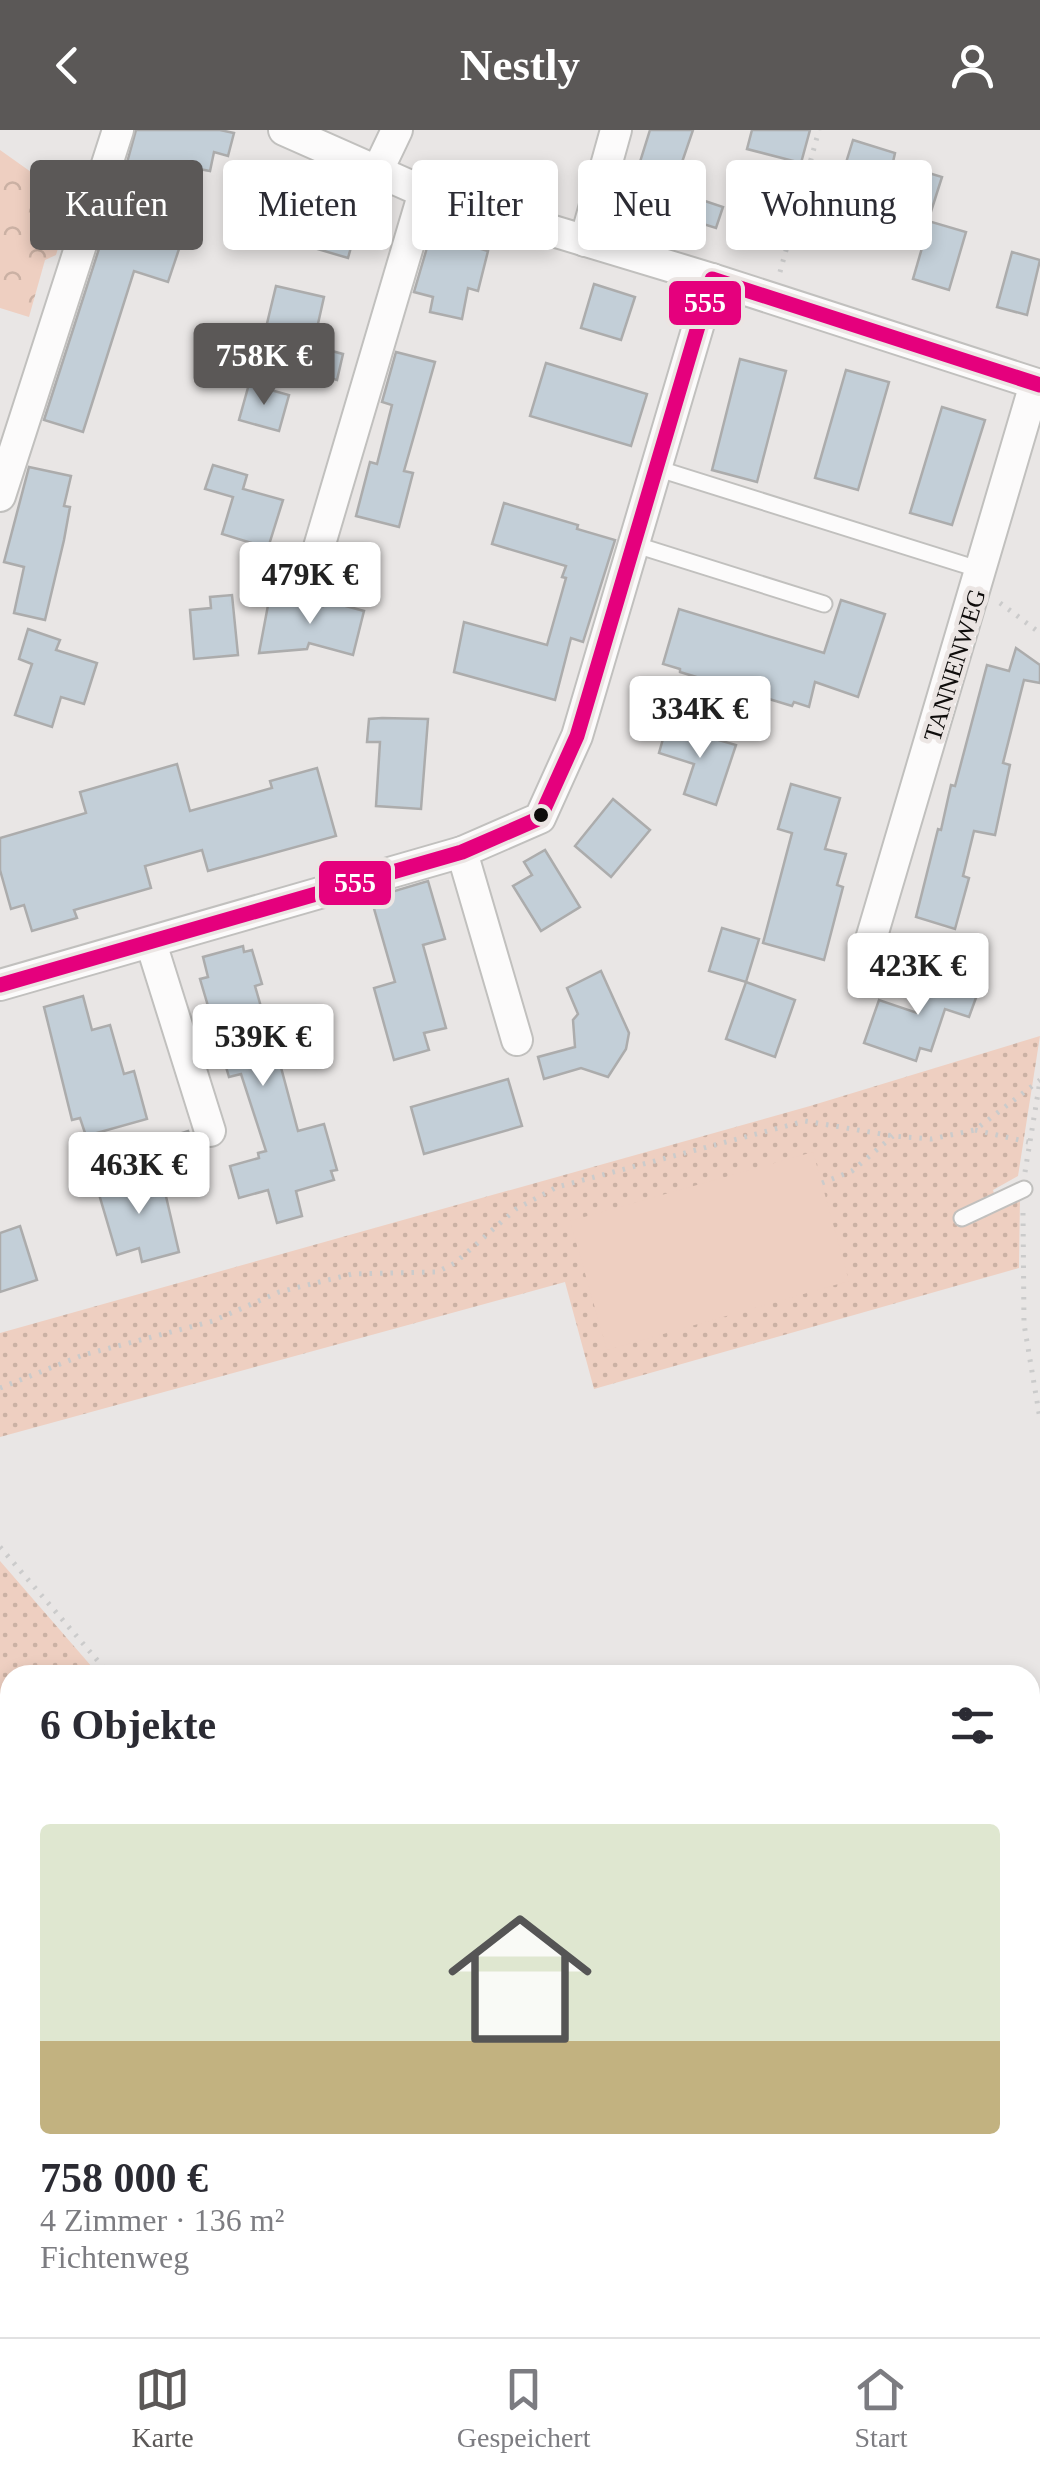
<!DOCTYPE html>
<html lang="de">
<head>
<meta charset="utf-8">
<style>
	:root { --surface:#fff; --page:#f2f2f3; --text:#2b2b33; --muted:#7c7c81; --line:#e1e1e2; --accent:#5b5857 }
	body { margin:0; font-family:Georgia,serif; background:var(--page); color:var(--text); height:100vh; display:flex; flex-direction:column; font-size:38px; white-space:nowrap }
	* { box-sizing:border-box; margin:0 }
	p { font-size:32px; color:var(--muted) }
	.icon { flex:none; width:55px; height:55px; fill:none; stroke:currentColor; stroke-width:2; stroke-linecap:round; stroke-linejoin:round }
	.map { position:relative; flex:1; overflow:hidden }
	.panel { position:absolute; left:0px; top:1535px; width:1040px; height:672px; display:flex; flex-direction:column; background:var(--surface); border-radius:30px 30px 0 0; box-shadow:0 5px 15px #0003 }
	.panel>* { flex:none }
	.hud { position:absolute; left:30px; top:30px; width:980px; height:90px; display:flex; gap:20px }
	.price { position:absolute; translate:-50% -85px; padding:0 22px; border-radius:10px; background:#fff; color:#222; font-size:32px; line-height:65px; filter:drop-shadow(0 2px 5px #0008) }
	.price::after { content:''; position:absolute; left:50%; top:60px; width:30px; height:22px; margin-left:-15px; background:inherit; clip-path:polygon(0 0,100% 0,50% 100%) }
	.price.active { background:var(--accent); color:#fff }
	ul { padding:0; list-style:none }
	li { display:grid; align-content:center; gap:20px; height:530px; padding:0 40px }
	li+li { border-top:2px solid var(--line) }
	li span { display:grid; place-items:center; height:310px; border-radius:10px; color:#555 }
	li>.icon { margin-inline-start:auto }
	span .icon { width:180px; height:180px; fill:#fffc; stroke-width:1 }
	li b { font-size:42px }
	h2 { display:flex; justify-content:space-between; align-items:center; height:120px; padding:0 40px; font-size:42px }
	.pill { padding:0 35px; border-radius:10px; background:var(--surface); box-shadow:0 5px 15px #0003; font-size:35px; line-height:90px }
	.pill.active { background:var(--accent); color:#fff }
	header { display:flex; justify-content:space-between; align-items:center; height:130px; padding:0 40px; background:var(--accent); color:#fff; font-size:45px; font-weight:700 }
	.tab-bar { display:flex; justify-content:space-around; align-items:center; height:140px; border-top:2px solid var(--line); background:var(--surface); font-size:28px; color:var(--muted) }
	.tab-bar a { display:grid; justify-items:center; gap:5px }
	.tab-bar .active { color:var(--accent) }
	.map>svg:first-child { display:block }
	.grass { fill:url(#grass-dots) }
	.park { fill:url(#park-crowns) }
	.pitch { fill:#eecfc1 }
	.building { fill:#c3cfd8; stroke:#acacac; stroke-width:2.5 }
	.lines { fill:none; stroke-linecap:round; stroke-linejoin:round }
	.service-casing { stroke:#c1c0be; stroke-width:19 }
	.minor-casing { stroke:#c1c0be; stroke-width:34 }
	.path { stroke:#cbcbcb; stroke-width:5; stroke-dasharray:2.5 8; stroke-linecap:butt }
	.service { stroke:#fcfbfb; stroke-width:15 }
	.minor { stroke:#fcfbfb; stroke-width:30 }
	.bus-1-casing { stroke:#ebe5e3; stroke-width:22 }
	.bus-1 { stroke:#e5007d; stroke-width:15 }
	.bus-dot { fill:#0e0c0b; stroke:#ebe5e3; stroke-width:4 }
	.labels { text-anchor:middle; stroke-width:9; stroke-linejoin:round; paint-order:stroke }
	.street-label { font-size:25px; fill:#0e0c0b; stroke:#ebe5e3 }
	.line-badge { stroke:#ebe5e3; stroke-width:4 }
	.badge-label { font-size:28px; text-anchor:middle; font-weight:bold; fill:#fff }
</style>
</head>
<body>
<header><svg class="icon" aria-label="back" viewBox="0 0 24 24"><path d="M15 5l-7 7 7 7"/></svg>Nestly<svg class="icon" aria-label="person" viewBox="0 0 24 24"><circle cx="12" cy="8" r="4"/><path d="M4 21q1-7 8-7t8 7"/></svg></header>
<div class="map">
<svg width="1040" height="2207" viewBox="0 0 1040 2207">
	<defs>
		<pattern id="grass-dots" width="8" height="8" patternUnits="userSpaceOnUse" patternTransform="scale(2.5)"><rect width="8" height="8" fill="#eecfc1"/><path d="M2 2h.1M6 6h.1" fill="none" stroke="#cbb1a4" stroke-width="1.8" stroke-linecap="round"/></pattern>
		<pattern id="park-crowns" width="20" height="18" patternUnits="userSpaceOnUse" patternTransform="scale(2.5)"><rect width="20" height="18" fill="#eecfc1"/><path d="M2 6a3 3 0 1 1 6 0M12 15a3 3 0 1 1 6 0" fill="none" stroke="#cbb1a4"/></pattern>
	</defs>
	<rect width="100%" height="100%" fill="#e9e6e5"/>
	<g class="grass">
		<path d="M1040,906L1018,1046L993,1060L998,1077L1020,1066L1019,1138L594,1259L565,1152L0,1307V1203L810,976Z"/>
		<path d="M0,1431L99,1545H10V2002L0,2005Z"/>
	</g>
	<path class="park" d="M0,20L72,71L56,125L45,130L29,187L0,178Z"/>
	<path class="pitch" d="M813,1022L849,1151L607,1220L570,1091Z"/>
	<g class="building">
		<path d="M136,0H220L234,3L228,26L214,22L210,41L199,39L188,78L192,80L168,152L134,141L83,302L44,290L105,100L126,107L147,46L125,40Z"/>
		<path d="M650,0H693L678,44L640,32Z"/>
		<path d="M752,0H810L801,33L747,19Z"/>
		<path d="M853,10L895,23L893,32L942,47L928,91L966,102L949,160L913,149L924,111L882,97L888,79L901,82L837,62Z"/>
		<path d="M314,50L366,64L348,128L297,113Z"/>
		<path d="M696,68L723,77L716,98L690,90Z"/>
		<path d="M431,104L488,121L478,161L468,158L462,189L430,182L433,167L414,162Z"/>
		<path d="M1012,122L1040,130L1027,185L997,177Z"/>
		<path d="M594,154L635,167L621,210L581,198Z"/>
		<path d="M276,156L324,167L313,216L343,224L337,250L296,239L302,215L264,206Z"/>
		<path d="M396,222L435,232L404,341L413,343L399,397L356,386L370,332L377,334L392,275L382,272Z"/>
		<path d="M740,229L786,241L757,352L712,340Z"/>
		<path d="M546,233L647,264L631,316L530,286Z"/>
		<path d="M846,240L889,252L858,360L815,348Z"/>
		<path d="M249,254L289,265L279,301L239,290Z"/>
		<path d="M942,277L985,290L952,395L910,383Z"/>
		<path d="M213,335L247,345L243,359L283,370L268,418L222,404L233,367L205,359Z"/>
		<path d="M29,337L71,346L64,376L70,377L64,410L45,490L14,483L24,437L4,432Z"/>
		<path d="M504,373L578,395L577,399L615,410L583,512L571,508L555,570L454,542L464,492L547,515L566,448L562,447L566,436L492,414Z"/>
		<path d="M232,465L238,525L194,529L190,480L211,478L210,467Z"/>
		<path d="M283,468L323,476L324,470L364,481L353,525L309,513L307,519L259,523L269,470L282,472Z"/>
		<path d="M841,470L885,484L858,567L815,552L809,577L794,572L792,576L680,542V539L663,534L679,479L824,523Z"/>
		<path d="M28,499L60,510L56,520L97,533L84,574L61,567L52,597L15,585L32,534L19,529Z"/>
		<path d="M1016,518L1040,535V553L1024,550L1003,633L1010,635L995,705L974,701L963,746L969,748L955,799L916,787L938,699L941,700L951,655L955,656L987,535L1009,541Z"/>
		<path d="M382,588L428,589L421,679L376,676L380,612H367L369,589Z"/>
		<path d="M667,595L736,615L716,675L684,664L694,634L659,623Z"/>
		<path d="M177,634L190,681L272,658L270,651L317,638L336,706L208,741L202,720L145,736L151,758L74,780L77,788L32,801L24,775L11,779L0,740V708L86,683L80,662Z"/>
		<path d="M791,654L840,668L825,719L846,724L837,755L843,757L824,830L763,813L792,703L778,699Z"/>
		<path d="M613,669L650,700L611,747L575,716Z"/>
		<path d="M545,720L580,777L541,801L513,756L532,745L524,732Z"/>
		<path d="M428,751L445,809L423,815L446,898L424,903L429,920L394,930L374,858L395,852L371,768Z"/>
		<path d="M722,798L759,809L746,852L709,841Z"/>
		<path d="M243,816L244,822L252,820L262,854L255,856L268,901L271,900L298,1001L324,994L337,1040L331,1041L334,1050L296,1061L302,1086L277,1093L268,1060L239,1068L230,1036L259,1028L258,1023L266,1021L241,944L229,947L200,849L208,847L203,827Z"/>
		<path d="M930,840L954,847L951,856L977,865L969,887L945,879L931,921L920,918L916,931L864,913L879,870L917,883Z"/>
		<path d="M601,841L629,903L626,919L608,947L581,938L544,949L538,927L575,917L573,890L578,884L567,858Z"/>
		<path d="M746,852L795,870L775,927L726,909Z"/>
		<path d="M83,866L92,900L110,895L124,944L134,941L147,989L86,1006L80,988L72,990L44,877Z"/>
		<path d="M508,949L522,996L424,1024L411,977Z"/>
		<path d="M188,1001L196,1022L167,1032L160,1010Z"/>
		<path d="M161,1045L179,1122L142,1132L139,1118L117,1125L96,1054L123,1046L126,1056Z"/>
		<path d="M20,1096L37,1150L0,1162V1103Z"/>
	</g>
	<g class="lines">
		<defs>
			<g id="service">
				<path d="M656,338L981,440"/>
				<path d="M633,414L824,474"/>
				<path d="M962,1088L1024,1059"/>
			</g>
			<g id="minor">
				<path d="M284,0L424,62L712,149L1040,255"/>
				<path d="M377,42L397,0"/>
				<path d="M585,111L616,0"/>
				<path d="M0,366L118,0"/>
				<path d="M314,434L424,62"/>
				<path d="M462,722L517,910"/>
				<path d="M151,813L210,1001"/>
				<path d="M869,816L1035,254"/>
				<path d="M0,855L462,722L540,688L577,606L712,149"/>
			</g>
		</defs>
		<use href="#service" class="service-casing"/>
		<use href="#minor" class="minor-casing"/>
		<g class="path">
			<path d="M780,142L819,0"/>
			<path d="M1000,473L1040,503"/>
			<path d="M975,1000L1028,1012"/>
			<path d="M1025,1042L1040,951"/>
			<path d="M822,1053L852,1041L893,1006"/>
			<path d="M1023,1083L1024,1194L1040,1289"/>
			<path d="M0,1258L83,1225L213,1191L279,1162L352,1144L437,1142L455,1133L516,1079L557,1057L805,991L893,1006L931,1009L975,1000L1040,950"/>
			<path d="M0,1417L110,1545"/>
			<path d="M642,2198L645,2207"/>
		</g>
		<use href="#service" class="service"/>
		<use href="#minor" class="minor"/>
		<defs>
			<path id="bus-1" d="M0,855L462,722L540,688L577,606L712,149L1040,255"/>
		</defs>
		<use href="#bus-1" class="bus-1-casing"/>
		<use href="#bus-1" class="bus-1"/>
	</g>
	<circle class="bus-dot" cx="541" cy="685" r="9"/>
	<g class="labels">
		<g class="street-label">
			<text transform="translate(954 535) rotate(-73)" y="9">TANNENWEG</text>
		</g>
	</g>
	<g class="line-badge">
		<rect x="667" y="149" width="76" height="48" rx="10" fill="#e5007d"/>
		<rect x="317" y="729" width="76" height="48" rx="10" fill="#e5007d"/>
	</g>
	<g class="badge-label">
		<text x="705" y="182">555</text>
		<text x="355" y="762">555</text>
	</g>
</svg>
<b class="price active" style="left:264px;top:278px">758K €</b>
<b class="price" style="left:310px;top:497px">479K €</b>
<b class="price" style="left:700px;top:631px">334K €</b>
<b class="price" style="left:918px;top:888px">423K €</b>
<b class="price" style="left:263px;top:959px">539K €</b>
<b class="price" style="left:139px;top:1087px">463K €</b>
<div class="hud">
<a class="pill active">Kaufen</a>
<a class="pill">Mieten</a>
<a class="pill">Filter</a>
<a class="pill">Neu</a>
<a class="pill">Wohnung</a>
</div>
<section class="panel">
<h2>6 Objekte<svg class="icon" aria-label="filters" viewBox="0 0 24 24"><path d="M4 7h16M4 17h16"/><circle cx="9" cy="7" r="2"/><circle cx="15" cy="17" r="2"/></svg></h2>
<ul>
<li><span style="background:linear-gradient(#dfe7d0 70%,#c2b280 0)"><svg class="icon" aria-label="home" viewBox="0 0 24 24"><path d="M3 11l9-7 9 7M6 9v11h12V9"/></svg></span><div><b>758 000 €</b><p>4 Zimmer · 136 m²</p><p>Fichtenweg</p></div></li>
</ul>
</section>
</div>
<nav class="tab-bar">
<a class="active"><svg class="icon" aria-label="map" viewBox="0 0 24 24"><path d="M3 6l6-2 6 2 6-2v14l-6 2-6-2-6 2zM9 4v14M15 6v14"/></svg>Karte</a>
<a><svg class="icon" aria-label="saved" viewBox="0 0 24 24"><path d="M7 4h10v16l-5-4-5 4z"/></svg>Gespeichert</a>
<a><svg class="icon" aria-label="home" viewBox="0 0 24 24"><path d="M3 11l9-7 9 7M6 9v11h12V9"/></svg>Start</a>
</nav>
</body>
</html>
